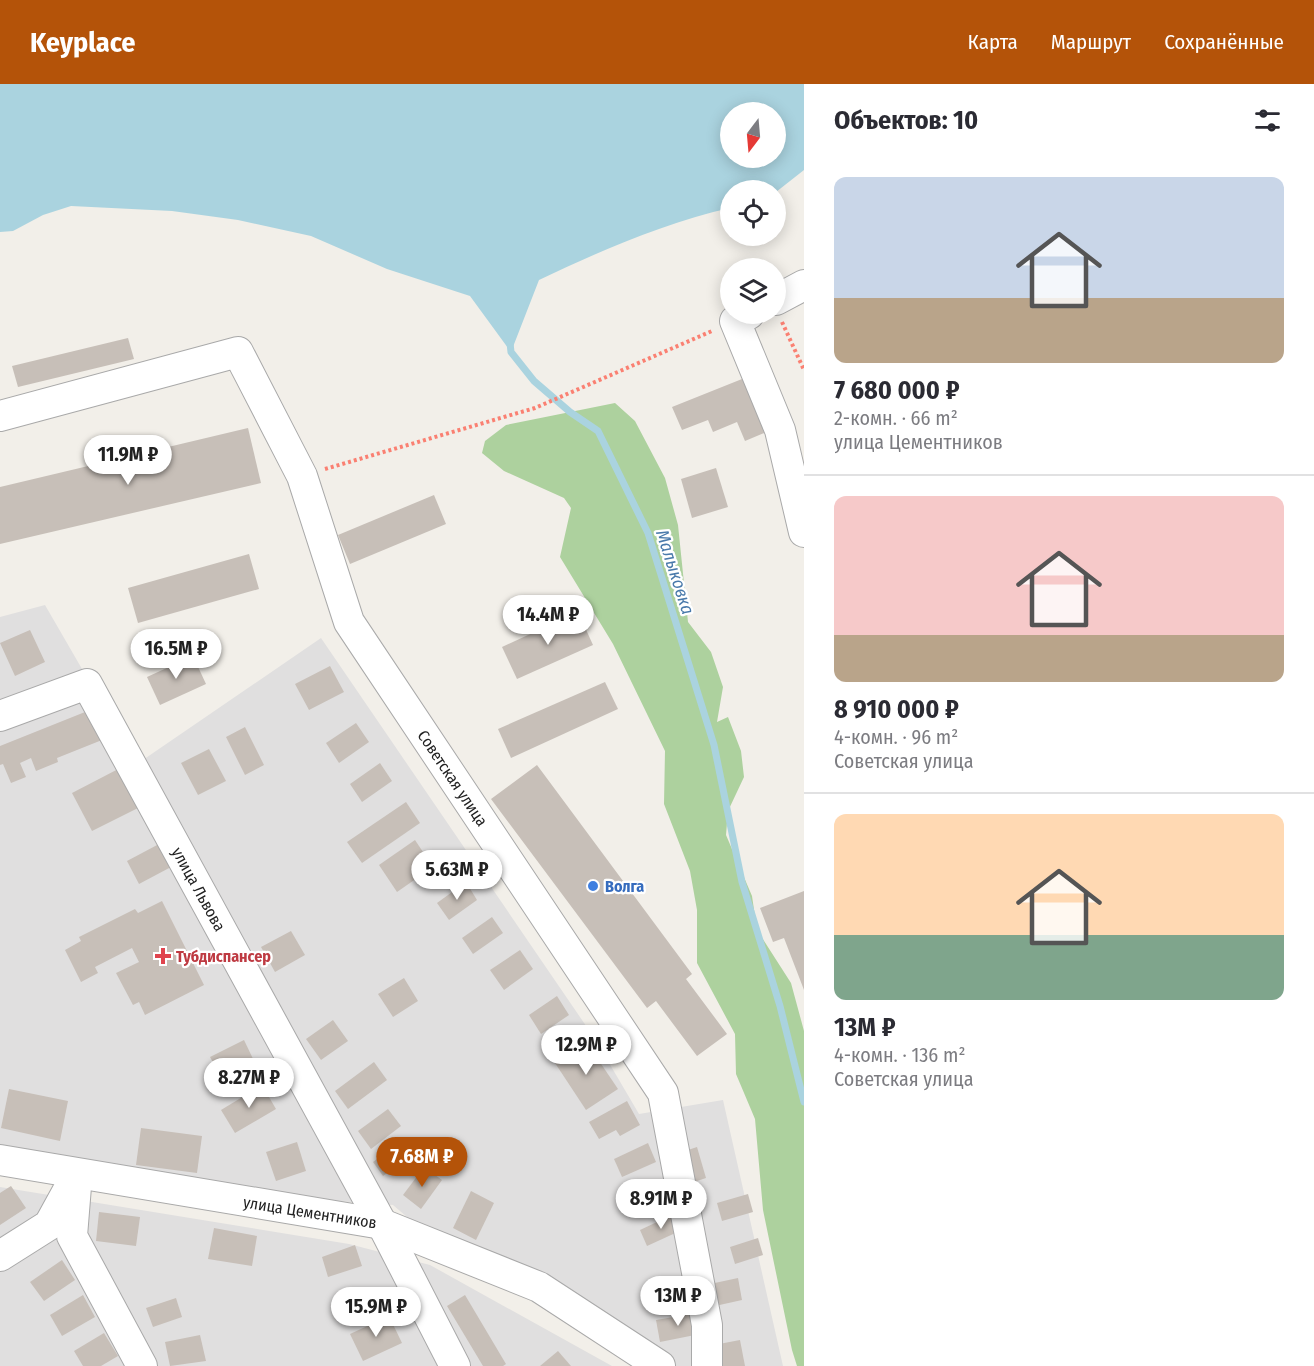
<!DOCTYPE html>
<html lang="ru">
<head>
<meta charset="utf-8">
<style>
	:root { --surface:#fff; --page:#f7f7f7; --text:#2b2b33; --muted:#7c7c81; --line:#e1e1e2; --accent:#b45309 }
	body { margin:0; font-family:"Fira Sans Condensed",sans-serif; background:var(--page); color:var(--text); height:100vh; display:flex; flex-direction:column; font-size:22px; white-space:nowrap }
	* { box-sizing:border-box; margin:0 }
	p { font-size:20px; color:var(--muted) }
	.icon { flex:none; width:33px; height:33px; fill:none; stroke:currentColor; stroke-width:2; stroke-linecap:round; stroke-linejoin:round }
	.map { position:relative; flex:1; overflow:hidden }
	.sheet { display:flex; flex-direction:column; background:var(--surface); width:510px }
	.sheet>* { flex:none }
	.needle { width:39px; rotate:196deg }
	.fabs { position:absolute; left:720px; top:18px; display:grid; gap:12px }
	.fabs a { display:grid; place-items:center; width:66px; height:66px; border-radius:50%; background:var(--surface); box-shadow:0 3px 15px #0003; font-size:30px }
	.price { position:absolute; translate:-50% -51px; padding:0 14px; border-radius:21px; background:#fff; color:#222; font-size:20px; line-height:39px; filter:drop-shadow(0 2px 3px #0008) }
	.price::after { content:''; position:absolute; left:50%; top:36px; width:18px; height:14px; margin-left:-9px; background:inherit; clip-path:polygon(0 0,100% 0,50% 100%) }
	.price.active { background:var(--accent); color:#fff }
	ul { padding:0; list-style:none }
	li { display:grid; align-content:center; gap:12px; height:318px; padding:0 30px }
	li+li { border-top:2px solid var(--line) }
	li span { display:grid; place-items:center; height:186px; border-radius:12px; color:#555 }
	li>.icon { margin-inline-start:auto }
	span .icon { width:108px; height:108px; fill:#fffc; stroke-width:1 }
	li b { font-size:26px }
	h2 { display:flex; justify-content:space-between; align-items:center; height:72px; padding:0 30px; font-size:26px }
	header { display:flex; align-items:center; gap:36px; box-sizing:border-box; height:84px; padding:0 30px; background:var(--accent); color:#fff }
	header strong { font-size:28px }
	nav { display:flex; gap:33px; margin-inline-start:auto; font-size:21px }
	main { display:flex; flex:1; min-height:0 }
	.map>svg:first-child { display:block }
	.residential { fill:#e0dfdf }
	.forest { fill:#add19e }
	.water { fill:#aad3df; fill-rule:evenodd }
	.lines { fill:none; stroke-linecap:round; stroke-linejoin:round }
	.stream { stroke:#aad3df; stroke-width:7 }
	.building { fill:#c7bfb8 }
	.minor-casing { stroke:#a9a9a9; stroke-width:32 }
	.path { stroke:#fa8072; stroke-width:4; stroke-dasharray:3 3; stroke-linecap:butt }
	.minor { stroke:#fff; stroke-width:30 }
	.shop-dot { fill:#3f7fe0; stroke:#fff; stroke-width:2 }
	.health-dot { fill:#e0444e; stroke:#fff; stroke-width:2 }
	.labels { text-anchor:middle; stroke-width:4.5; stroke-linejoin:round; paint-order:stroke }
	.street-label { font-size:16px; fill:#222; stroke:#fff }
	.shop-label { font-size:16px; font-weight:bold; fill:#366cbe; stroke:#fff; text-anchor:start }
	.health-label { font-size:16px; font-weight:bold; fill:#be3a42; stroke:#fff; text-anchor:start }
	.water-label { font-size:18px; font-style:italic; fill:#4a7aab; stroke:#fff }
</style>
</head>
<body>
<header>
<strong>Keyplace</strong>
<nav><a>Карта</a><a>Маршрут</a><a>Сохранённые</a></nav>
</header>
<main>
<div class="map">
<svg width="804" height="1282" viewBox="0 0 804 1282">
	<rect width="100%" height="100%" fill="#f2efe9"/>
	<g class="residential">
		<path d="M45,521L137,680L321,554L595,955L639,1030L723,1016L783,1282H674L421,1145L393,1121L267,1112L0,1068V533Z"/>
		<path d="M0,1103L349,1160L430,1181L612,1282H0Z"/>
	</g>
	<path class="forest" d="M615,319L635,337L665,394L678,441L688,538L711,568L723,603L717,638L728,633L741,667L744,693L728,727L726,751L752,812L757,846L791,899L804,947V1282H797L792,1266L763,1126L755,1035L736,990L735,950L697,879V826L690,787L664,720L665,667L613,560L560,473L571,424L564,414L504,387L482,369L485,357L506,341Z"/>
	<path class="water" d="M0,0H804V86L776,108L730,106V124C664,139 600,167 539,196L511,268L470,212L387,185L311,152L238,136L172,127L71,122L43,131L13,147L0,148ZM730,28H776V74H730Z"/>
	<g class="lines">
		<path class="stream" d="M510,259L511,268L534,297L570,328L598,347L648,449L714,661L742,798L780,922L804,1018"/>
	</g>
	<g class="building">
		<path d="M128,254L134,275L18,303L12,282Z"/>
		<path d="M747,293L769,347L745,357L737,338L713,348L708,336L682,346L672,323Z"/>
		<path d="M248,344L261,399L0,460V403Z"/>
		<path d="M716,384L728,423L692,434L681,395Z"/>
		<path d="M434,411L446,440L350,480L338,451Z"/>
		<path d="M249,470L259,505L138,539L128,504Z"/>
		<path d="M578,528L593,561L517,595L502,563Z"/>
		<path d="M30,546L45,578L15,592L0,559Z"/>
		<path d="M193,572L206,600L160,621L147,593Z"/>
		<path d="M330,582L344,608L309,626L295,600Z"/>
		<path d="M605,598L618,625L511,674L498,645Z"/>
		<path d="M95,624L107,654L57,674L58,678L36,687L31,674L20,679L26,693L11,699L3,680L0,681V662Z"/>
		<path d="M356,639L369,658L339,679L326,659Z"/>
		<path d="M245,643L264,681L245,691L226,653Z"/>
		<path d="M209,665L226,697L198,711L181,679Z"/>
		<path d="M380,679L392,697L362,718L350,700Z"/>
		<path d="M537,681L692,890L686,895L727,950L697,972L656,917L647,924L491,715Z"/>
		<path d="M124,682L144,721L92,747L72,709Z"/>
		<path d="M406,718L420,739L362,779L347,758Z"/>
		<path d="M415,756L433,783L397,808L379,781Z"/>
		<path d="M159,760L171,783L139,800L127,777Z"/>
		<path d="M466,798L477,816L449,836L437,819Z"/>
		<path d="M804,807V906L784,854L773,858L760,824Z"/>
		<path d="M162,817L204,901L145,931L139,918L133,921L116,889L139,878L132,864L95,883L98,889L81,898L65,866L81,857L79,853L135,825L138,829Z"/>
		<path d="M492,833L503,849L473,870L462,854Z"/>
		<path d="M291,847L305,871L275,888L261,863Z"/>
		<path d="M520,866L533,885L504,906L490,886Z"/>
		<path d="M404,894L418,917L393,933L378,910Z"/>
		<path d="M557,912L569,931L541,950L529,931Z"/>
		<path d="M333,936L348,957L321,976L306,955Z"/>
		<path d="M244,956L255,979L222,995L210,973Z"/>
		<path d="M587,959L618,1005L586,1026L555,979Z"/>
		<path d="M374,978L387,996L348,1025L335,1007Z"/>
		<path d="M262,1001L276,1025L235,1049L221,1026Z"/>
		<path d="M9,1005L68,1017L60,1057L1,1044Z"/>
		<path d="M627,1017L640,1041L620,1052L616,1046L599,1055L589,1038Z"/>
		<path d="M388,1025L401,1042L371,1065L358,1047Z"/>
		<path d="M141,1044L202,1052L197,1089L136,1081Z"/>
		<path d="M297,1058L306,1087L276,1097L266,1068Z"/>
		<path d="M400,1058L411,1072L383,1092L373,1078Z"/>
		<path d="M648,1059L656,1078L622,1093L614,1075Z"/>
		<path d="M697,1063L706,1094L688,1100L679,1069Z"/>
		<path d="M424,1083L442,1096L421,1125L403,1111Z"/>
		<path d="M11,1102L26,1124L0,1141V1109Z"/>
		<path d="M471,1107L494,1119L476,1156L453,1144Z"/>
		<path d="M748,1110L753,1128L722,1137L717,1119Z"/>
		<path d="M99,1128L140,1133L136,1162L96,1157Z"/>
		<path d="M674,1130L682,1146L647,1162L640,1146Z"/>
		<path d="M214,1144L257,1152L252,1182L208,1175Z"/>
		<path d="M758,1154L763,1171L735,1180L730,1163Z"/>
		<path d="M355,1161L362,1182L328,1193L322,1173Z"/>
		<path d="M62,1176L75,1196L44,1217L30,1198Z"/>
		<path d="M738,1194L742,1216L715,1222L710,1200Z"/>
		<path d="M83,1211L95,1233L62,1252L50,1231Z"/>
		<path d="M465,1211L506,1280L503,1282H483L447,1222Z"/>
		<path d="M176,1214L182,1233L153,1243L146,1224Z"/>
		<path d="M697,1229L700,1250L660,1258L656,1236Z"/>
		<path d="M389,1232L402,1259L363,1277L350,1250Z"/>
		<path d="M104,1249L118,1272L101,1282H83L74,1267Z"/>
		<path d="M200,1251L206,1277L170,1282L165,1258Z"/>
		<path d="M740,1256L745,1282H723L719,1260Z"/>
		<path d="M558,1267L571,1282H540Z"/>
	</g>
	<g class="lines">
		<defs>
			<g id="minor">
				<path d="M776,216L804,201"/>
				<path d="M749,230L735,237L780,346L804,448"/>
				<path d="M0,332L238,268L302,392L349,538L663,1009L707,1241V1282"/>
				<path d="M0,632L87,600L382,1140L455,1282"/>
				<path d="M0,1076L382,1140L539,1203L660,1282"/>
				<path d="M77,1090L72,1152L142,1282"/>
				<path d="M0,1172L49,1141L71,1101"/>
			</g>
		</defs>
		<use href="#minor" class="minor-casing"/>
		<g class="path">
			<path d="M782,238L804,286"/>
			<path d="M325,385L535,324L712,247"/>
		</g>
		<use href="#minor" class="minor"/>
	</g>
	<circle class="shop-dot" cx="593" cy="802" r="6"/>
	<path class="health-dot" d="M160 863h6v6h6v6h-6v6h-6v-6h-6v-6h6z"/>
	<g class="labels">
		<g class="street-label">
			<text transform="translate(453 694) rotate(56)" y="6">Советская улица</text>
			<text transform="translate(199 805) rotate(61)" y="6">улица Львова</text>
			<text transform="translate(310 1128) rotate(9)" y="6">улица Цементников</text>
		</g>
		<g class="shop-label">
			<text x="605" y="808">Волга</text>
		</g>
		<g class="health-label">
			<text x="176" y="878">Тубдиспансер</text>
		</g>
		<g class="water-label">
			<text transform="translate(675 488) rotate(72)" y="6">Малыковка</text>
		</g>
	</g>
</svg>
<div class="fabs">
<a><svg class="needle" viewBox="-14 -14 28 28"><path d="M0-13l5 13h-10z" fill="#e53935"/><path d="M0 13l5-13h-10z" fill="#7c7c81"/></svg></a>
<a><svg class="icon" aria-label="locate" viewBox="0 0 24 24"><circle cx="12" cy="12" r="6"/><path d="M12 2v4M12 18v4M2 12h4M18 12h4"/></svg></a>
<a><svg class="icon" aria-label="layers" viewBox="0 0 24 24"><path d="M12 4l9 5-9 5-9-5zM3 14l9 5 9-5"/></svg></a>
</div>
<b class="price" style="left:128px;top:402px">11.9M ₽</b>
<b class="price" style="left:548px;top:562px">14.4M ₽</b>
<b class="price" style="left:176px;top:596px">16.5M ₽</b>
<b class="price" style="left:457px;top:817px">5.63M ₽</b>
<b class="price" style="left:586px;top:992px">12.9M ₽</b>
<b class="price" style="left:249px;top:1025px">8.27M ₽</b>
<b class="price active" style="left:422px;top:1104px">7.68M ₽</b>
<b class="price" style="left:661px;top:1146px">8.91M ₽</b>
<b class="price" style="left:678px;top:1243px">13M ₽</b>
<b class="price" style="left:376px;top:1254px">15.9M ₽</b>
</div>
<section class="sheet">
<h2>Объектов: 10<svg class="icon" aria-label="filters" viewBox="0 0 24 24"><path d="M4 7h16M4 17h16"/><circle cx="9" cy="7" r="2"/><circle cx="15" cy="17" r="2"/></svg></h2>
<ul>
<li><span style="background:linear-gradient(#c9d6e8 65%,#b9a48a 0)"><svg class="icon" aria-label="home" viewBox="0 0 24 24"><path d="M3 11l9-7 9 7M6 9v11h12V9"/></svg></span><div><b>7 680 000 ₽</b><p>2-комн. · 66 m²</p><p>улица Цементников</p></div></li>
<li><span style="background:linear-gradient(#f6c9c9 75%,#b9a48a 0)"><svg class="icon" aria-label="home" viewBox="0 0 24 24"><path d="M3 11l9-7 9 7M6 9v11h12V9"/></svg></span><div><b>8 910 000 ₽</b><p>4-комн. · 96 m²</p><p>Советская улица</p></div></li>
<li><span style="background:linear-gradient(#ffd9b3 65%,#7fa58c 0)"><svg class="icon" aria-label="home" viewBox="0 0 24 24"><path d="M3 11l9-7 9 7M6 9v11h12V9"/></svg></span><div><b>13M ₽</b><p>4-комн. · 136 m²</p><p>Советская улица</p></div></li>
</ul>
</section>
</main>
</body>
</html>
